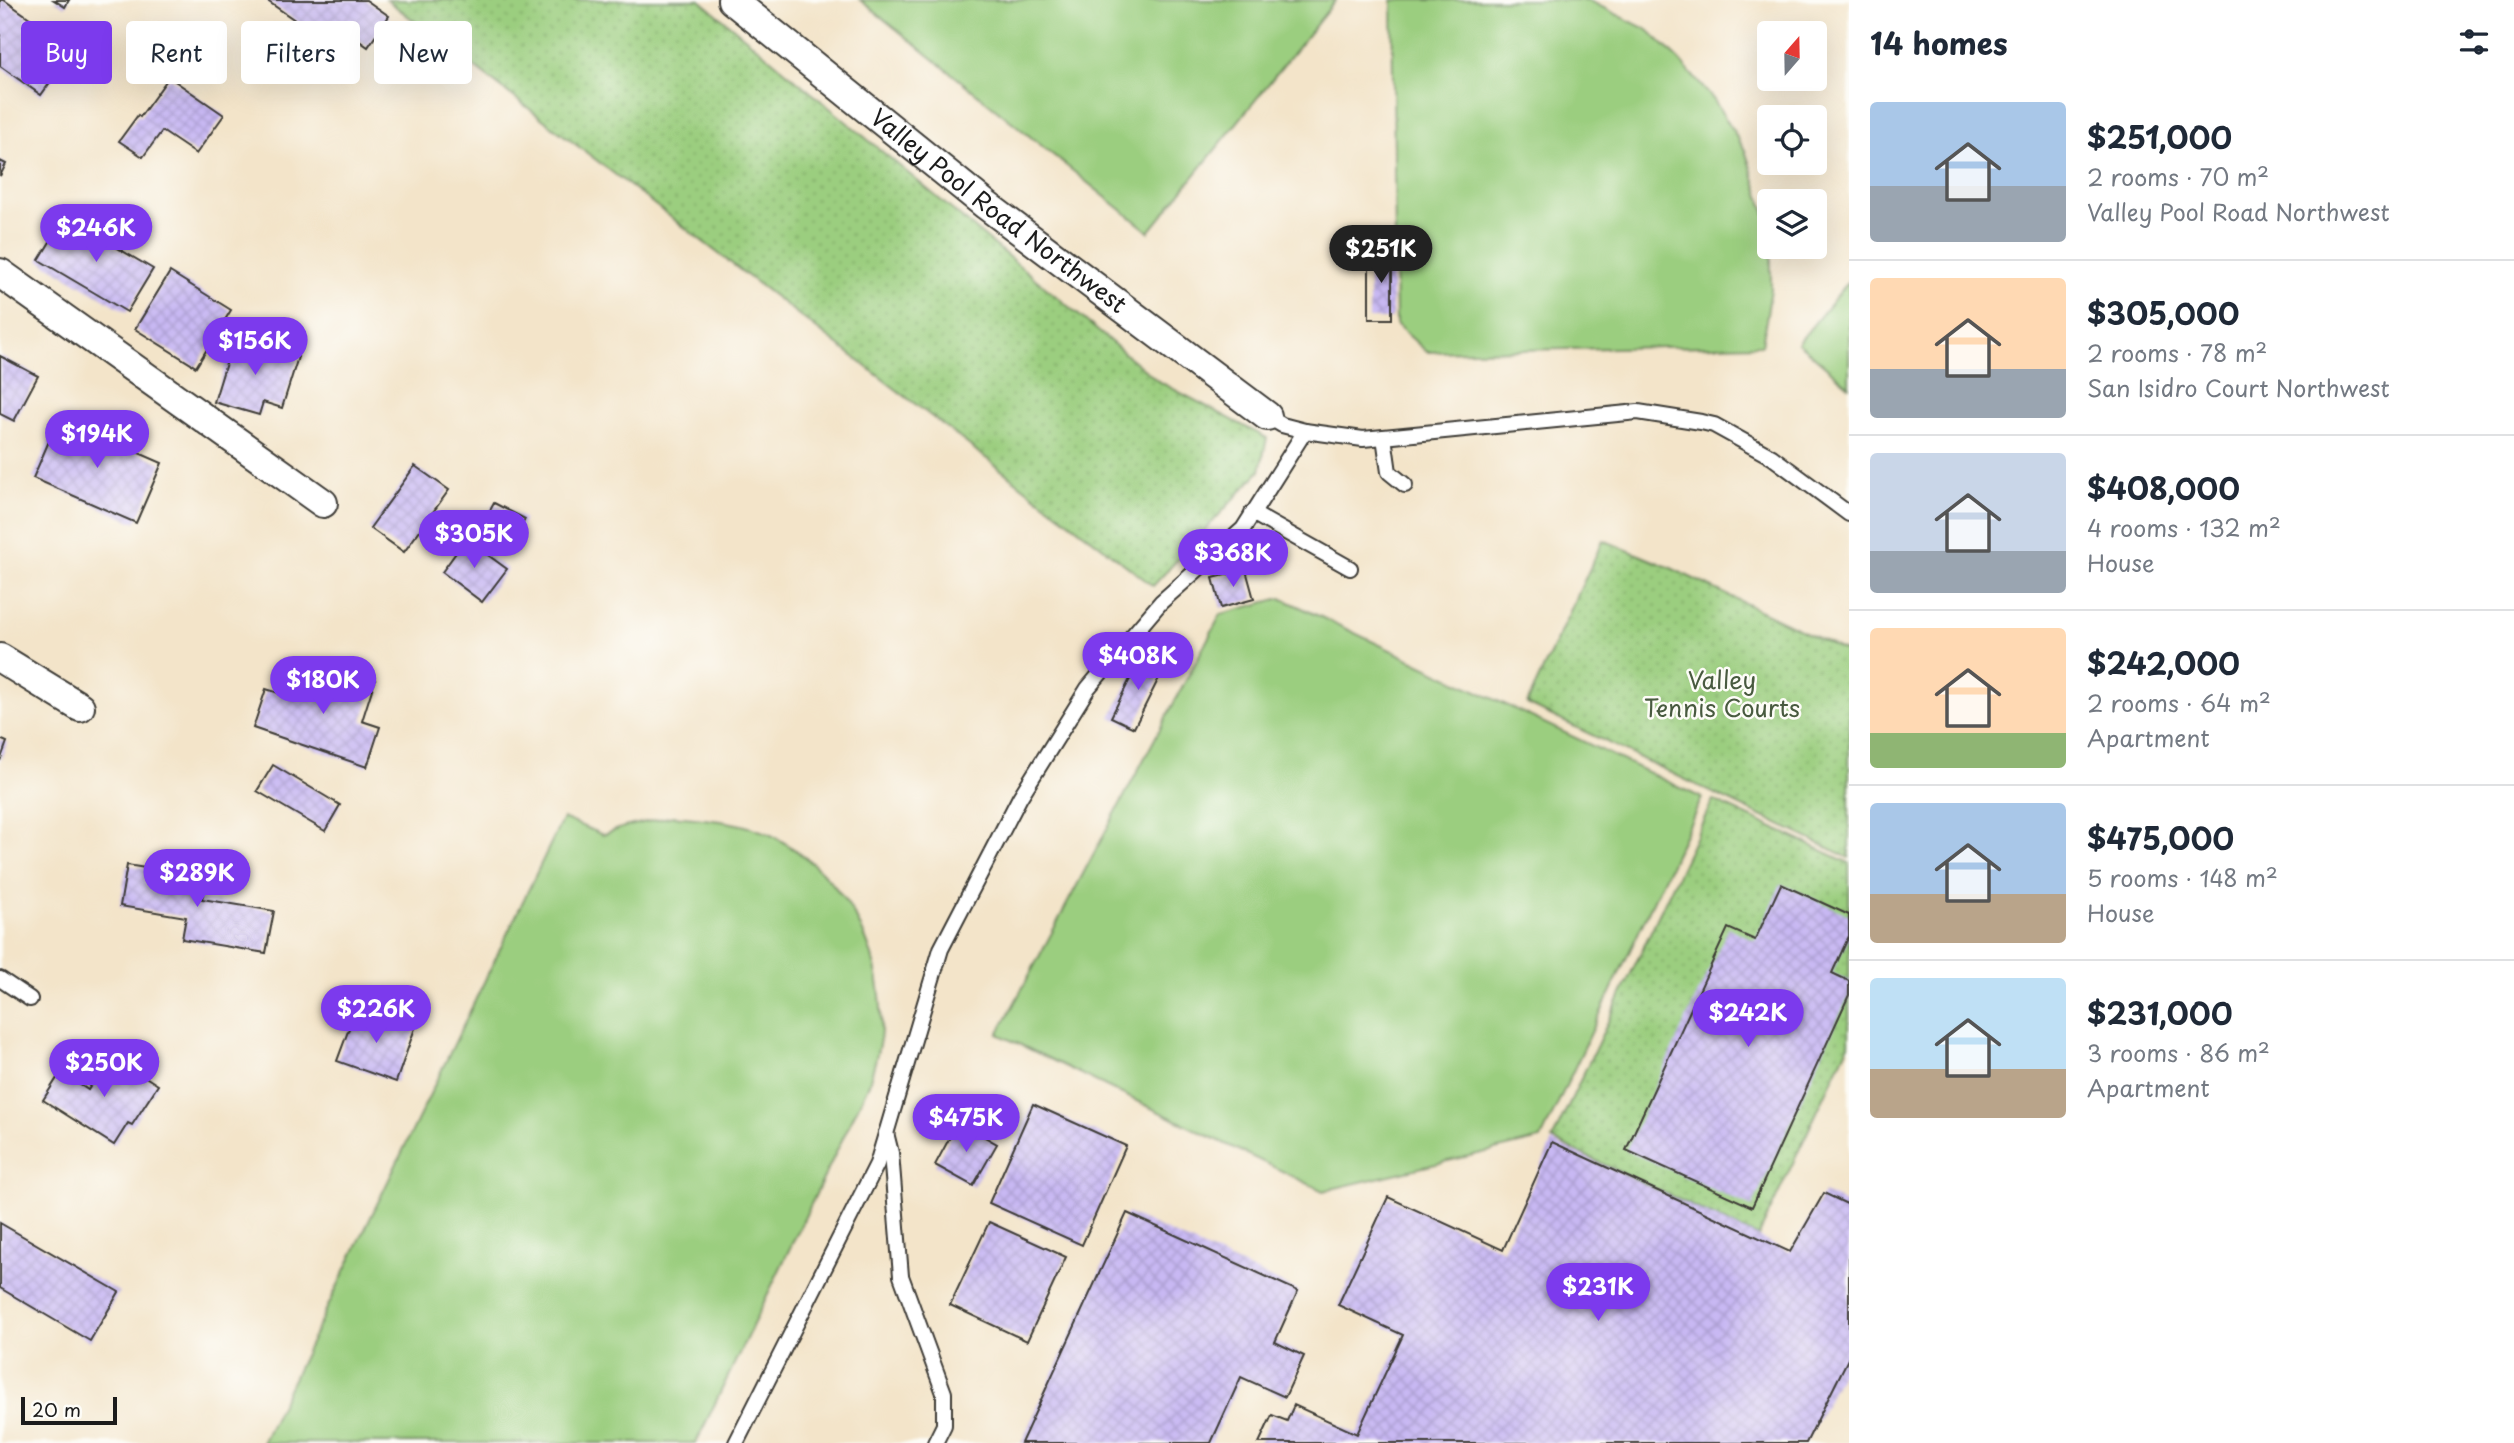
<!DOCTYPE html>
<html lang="en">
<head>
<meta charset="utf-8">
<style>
	:root { --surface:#fff; --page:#f2f2f3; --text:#1f2937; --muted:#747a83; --line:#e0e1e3; --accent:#7c3aed }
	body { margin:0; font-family:"Playpen Sans",sans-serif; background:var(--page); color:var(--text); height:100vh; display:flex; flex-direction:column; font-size:26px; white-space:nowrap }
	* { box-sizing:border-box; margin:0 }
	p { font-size:23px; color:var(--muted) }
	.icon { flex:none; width:38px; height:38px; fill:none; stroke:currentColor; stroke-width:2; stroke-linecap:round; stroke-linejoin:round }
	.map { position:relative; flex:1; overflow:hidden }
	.side { display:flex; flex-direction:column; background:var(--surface); width:665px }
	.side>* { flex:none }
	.banner { position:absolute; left:21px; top:21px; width:665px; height:63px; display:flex; gap:14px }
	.needle { width:46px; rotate:20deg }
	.fabs { position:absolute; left:1757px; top:21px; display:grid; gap:14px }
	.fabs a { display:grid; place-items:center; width:70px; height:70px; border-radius:7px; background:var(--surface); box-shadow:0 7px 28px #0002; font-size:35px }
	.scale { position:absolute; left:21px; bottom:18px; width:96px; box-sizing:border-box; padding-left:7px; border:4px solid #1c1c1c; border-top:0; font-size:19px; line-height:24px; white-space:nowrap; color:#1c1c1c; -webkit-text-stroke:5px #fdfcf7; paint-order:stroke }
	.price { position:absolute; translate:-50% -60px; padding:0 16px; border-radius:24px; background:var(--accent); color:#fff; font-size:23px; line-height:46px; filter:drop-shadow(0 2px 4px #0008) }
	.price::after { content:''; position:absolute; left:50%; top:42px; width:21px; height:16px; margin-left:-10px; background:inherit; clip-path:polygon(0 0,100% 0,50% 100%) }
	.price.selected { background:#222; color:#fff }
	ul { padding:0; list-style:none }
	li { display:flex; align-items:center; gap:21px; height:175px; padding:0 21px }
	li+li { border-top:2px solid var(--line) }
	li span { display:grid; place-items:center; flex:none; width:196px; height:140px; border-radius:7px; color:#555 }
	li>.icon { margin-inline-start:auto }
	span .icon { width:84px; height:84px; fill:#fffc; stroke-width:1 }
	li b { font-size:30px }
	h2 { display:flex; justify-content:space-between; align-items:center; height:84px; padding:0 21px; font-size:30px }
	.tag { padding:0 24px; border-radius:7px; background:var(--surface); box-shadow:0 7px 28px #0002; font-size:24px; line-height:63px }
	.tag.selected { background:var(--accent); color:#fff }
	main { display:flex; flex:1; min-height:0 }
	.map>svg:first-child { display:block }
	.grass { fill:#9bce7f; stroke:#5c754e; stroke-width:2 }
	.park { fill:url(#park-dots); stroke:#5c754e; stroke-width:2 }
	.building { fill:url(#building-cross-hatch) }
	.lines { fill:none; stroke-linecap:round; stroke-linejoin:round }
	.service-casing { stroke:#3c3a36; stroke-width:18 }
	.minor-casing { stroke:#3c3a36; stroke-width:32 }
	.service { stroke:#fff; stroke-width:14 }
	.minor { stroke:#fff; stroke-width:28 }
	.labels { text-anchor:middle; stroke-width:5; stroke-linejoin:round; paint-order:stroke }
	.street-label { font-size:24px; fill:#1c1c1c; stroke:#fdfcf7 }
	.park-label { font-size:24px; fill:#485a3f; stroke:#fdfcf7 }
</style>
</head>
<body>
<main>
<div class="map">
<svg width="1849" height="1443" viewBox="0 0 1849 1443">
	<defs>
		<pattern id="park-dots" width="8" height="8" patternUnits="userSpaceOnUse" patternTransform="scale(1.75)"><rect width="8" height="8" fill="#9bce7f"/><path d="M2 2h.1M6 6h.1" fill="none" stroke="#85b06d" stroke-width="1.8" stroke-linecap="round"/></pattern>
		<pattern id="building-cross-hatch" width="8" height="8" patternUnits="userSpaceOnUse" patternTransform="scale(1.75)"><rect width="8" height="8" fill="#c8b8f3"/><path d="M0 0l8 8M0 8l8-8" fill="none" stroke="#ab9ed0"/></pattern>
	</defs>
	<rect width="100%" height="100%" fill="#fdfcf7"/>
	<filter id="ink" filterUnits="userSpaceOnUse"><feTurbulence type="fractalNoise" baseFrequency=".0143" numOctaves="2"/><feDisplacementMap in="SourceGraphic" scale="14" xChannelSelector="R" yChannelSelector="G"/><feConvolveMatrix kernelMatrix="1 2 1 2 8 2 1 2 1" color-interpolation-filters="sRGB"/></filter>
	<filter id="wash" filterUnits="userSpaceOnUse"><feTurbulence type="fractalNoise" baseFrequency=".00686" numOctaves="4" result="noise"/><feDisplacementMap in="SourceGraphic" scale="28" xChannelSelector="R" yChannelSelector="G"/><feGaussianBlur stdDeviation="1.57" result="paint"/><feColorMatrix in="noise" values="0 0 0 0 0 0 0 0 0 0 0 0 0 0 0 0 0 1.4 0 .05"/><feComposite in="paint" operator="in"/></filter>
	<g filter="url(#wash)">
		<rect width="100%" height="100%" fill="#f3e4c9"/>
		<g class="grass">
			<path d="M860,0H1336L1149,232Z"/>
			<path d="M1392,0H1588L1648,30L1679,60L1714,100L1745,150L1769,224V247H1771V289L1762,345L1427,352L1396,324Z"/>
			<path d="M1849,281V386L1798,343Z"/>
			<path d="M1281,598L1702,798L1541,1139L1323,1191L998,1034L1221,614Z"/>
			<path d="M673,816C705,819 744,821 773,836C846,876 885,949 881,1031C880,1049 873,1067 869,1084L696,1443H262L563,818L603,835L624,827Z"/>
		</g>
		<g class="park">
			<path d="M387,0H700L1158,381L1267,438L1260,471L1153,586Z"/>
			<path d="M1603,540L1671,568L1849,653V858L1527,704Z"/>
			<path d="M1713,800L1849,863V1044L1758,1237L1552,1140Z"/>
		</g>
		<g id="blocks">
			<g class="building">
				<path d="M0,0H4L74,49L41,95L0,66Z"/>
				<path d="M54,0H69L65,7Z"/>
				<path d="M266,0H366L389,16L368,47L355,38L344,54Z"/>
				<path d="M169,77L224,115L196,154L162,131L143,157L119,141L138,115L140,117Z"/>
				<path d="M0,161L6,164L0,176Z"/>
				<path d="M65,217L153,269L127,312L39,260Z"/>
				<rect x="1369" y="251" width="23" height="68"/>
				<path d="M170,272L231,310L196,367L135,329Z"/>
				<path d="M234,337L298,357L282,408L263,402L259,415L214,402Z"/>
				<path d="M0,356L38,376L14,421L0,414Z"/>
				<path d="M59,418L162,463L136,523L33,478Z"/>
				<path d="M415,466L449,490L404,552L370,528Z"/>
				<path d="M494,503L525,519L519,531L487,516Z"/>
				<path d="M466,539L507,569L482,602L442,572Z"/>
				<path d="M1246,570L1254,599L1221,608L1213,578Z"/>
				<path d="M1142,655L1165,666L1134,728L1111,717Z"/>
				<path d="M336,667L375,680L362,721L380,727L367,767L253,728L266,689L279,693L285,675L329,689Z"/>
				<path d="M0,739L7,742L0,761Z"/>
				<path d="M273,765L340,805L325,831L257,791Z"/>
				<path d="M127,865L206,878L202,899L274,911L266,953L182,939L186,917L120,906Z"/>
				<path d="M1781,884L1849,915V936L1832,973L1849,981V995L1752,1207L1626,1150L1728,928L1755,940Z"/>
				<path d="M357,1007L415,1028L396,1082L337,1061Z"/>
				<path d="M111,1055L158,1085L132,1125L128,1123L114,1145L43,1100L61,1072L88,1090Z"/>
				<path d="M1033,1104L1126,1146L1082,1245L989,1203Z"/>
				<path d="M958,1122L997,1144L973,1186L935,1165Z"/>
				<path d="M1552,1142L1790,1252L1824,1193L1849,1205V1357L1806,1443H1259L1272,1415L1287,1421L1294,1405L1357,1434L1403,1335L1338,1305L1388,1197L1503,1250Z"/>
				<path d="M1127,1213L1298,1291L1275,1342L1304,1356L1285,1397L1241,1377L1211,1443H1021Z"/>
				<path d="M989,1222L1066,1257L1027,1341L950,1305Z"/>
				<path d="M0,1223L119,1292L90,1341L0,1288Z"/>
			</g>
		</g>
	</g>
	<g filter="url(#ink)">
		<use href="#blocks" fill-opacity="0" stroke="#3c3a36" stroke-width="2"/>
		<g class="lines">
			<defs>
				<g id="service">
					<path d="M1267,416L1282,425L1305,431L1363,439L1638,412L1701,422L1714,425L1772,457L1849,514"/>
					<path d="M1384,437L1389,472L1405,485"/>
					<path d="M1252,513L1350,568"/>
					<path d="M0,979L30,999"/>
					<path d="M886,1133L891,1153L901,1276L944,1393V1425L935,1443"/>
					<path d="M736,1443L877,1164L941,949L1020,797L1088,688L1161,602L1243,529L1305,431"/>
				</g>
				<g id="minor">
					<path id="s1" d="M732,0L986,205L1267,416"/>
					<path d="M0,273L323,503"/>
					<path d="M0,658L80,707"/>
				</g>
			</defs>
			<use href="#service" class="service-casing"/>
			<use href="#minor" class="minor-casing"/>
			<use href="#service" class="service"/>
			<use href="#minor" class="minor"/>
		</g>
	</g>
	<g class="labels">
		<g class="street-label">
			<text dy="8" stroke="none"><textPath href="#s1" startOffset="340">Valley Pool Road Northwest</textPath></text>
		</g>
		<g class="park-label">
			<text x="1722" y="689">Valley<tspan x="1722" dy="28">Tennis Courts</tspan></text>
		</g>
	</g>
</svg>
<div class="fabs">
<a><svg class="needle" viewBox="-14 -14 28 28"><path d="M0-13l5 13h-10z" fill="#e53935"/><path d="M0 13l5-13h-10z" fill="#747a83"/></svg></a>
<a><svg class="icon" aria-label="locate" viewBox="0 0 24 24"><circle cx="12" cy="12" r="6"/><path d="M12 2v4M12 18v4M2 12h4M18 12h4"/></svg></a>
<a><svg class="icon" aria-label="layers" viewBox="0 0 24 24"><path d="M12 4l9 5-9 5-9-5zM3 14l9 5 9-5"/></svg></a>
</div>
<div class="scale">20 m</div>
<b class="price" style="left:96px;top:264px">$246K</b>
<b class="price selected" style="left:1381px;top:285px">$251K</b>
<b class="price" style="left:255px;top:377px">$156K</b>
<b class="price" style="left:97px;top:470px">$194K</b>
<b class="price" style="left:474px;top:570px">$305K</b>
<b class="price" style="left:1233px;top:589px">$368K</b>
<b class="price" style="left:1138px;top:692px">$408K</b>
<b class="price" style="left:323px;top:716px">$180K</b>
<b class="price" style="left:197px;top:909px">$289K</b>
<b class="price" style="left:376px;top:1045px">$226K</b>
<b class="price" style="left:1748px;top:1049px">$242K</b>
<b class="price" style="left:104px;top:1099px">$250K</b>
<b class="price" style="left:966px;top:1154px">$475K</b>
<b class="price" style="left:1598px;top:1323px">$231K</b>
<div class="banner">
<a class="tag selected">Buy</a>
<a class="tag">Rent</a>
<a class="tag">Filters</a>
<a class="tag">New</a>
</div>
</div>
<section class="side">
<h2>14 homes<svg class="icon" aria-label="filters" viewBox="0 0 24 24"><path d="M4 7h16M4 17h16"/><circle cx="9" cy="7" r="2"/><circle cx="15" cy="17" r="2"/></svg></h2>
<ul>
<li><span style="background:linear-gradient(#a9c7e8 60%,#9aa5b1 0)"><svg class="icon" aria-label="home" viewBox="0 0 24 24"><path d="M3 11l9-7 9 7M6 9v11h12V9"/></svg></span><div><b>$251,000</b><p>2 rooms · 70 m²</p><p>Valley Pool Road Northwest</p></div></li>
<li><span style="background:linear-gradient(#ffd9b3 65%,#9aa5b1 0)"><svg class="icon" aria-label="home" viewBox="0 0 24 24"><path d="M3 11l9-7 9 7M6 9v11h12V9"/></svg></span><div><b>$305,000</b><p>2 rooms · 78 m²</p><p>San Isidro Court Northwest</p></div></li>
<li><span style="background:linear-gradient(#c9d6e8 70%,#9aa5b1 0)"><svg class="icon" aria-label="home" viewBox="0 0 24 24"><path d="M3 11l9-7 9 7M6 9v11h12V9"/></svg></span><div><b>$408,000</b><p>4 rooms · 132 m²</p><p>House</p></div></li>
<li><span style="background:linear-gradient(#ffd9b3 75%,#8fb573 0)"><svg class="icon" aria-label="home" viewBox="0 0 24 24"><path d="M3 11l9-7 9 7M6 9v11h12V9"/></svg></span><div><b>$242,000</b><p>2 rooms · 64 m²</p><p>Apartment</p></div></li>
<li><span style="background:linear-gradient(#a9c7e8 65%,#b9a48a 0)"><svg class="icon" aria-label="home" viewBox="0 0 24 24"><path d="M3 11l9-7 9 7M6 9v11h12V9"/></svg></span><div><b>$475,000</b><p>5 rooms · 148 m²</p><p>House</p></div></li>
<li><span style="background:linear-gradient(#bfe0f5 65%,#b9a48a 0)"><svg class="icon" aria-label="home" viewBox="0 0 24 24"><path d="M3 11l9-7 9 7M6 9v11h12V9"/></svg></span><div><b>$231,000</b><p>3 rooms · 86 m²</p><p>Apartment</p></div></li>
</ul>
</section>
</main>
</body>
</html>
